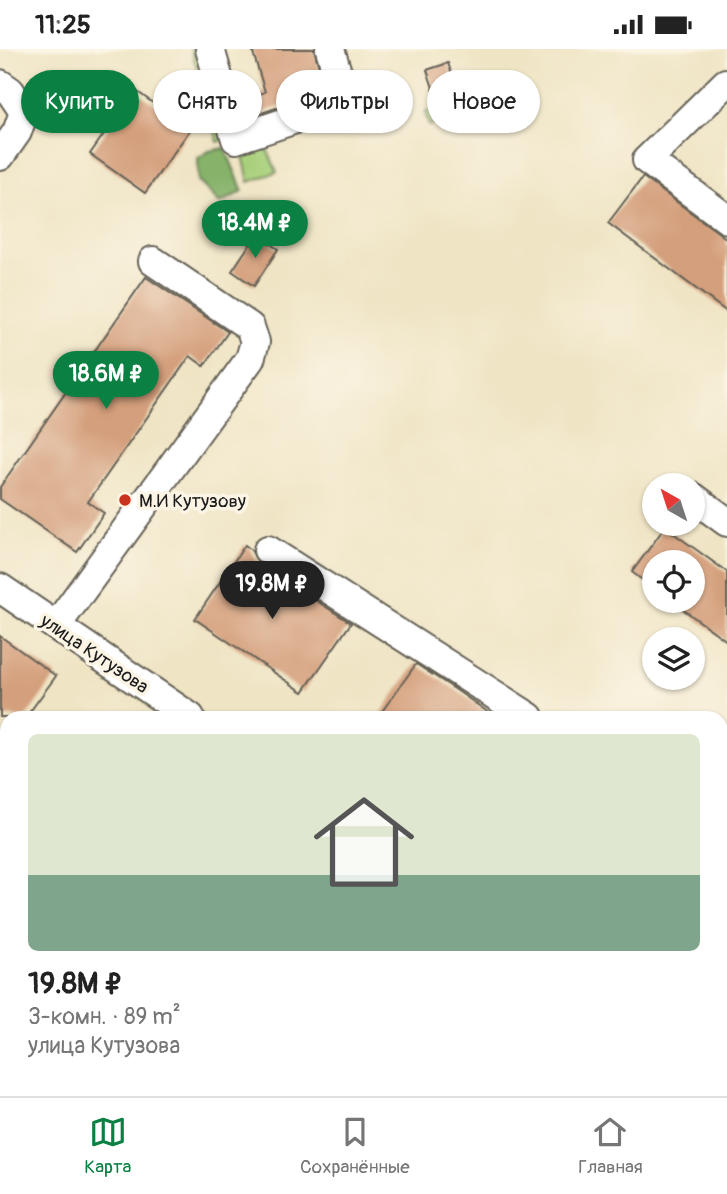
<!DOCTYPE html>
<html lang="ru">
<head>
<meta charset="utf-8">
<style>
	:root { --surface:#fff; --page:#f2f2f2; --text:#222; --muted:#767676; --line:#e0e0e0; --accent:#0b8043 }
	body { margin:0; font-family:Pangolin,sans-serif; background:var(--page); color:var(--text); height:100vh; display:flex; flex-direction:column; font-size:26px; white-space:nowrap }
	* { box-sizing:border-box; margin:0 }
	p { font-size:23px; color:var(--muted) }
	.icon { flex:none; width:38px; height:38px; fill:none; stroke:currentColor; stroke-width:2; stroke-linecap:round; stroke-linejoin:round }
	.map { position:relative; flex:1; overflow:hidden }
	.panel { position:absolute; left:0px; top:662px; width:728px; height:387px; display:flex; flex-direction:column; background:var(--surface); border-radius:21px 21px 0 0; box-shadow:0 2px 5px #0004 }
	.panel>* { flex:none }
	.banner { position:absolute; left:21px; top:21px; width:686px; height:63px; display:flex; gap:14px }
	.needle { width:46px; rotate:321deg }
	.tools { position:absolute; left:642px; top:424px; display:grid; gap:14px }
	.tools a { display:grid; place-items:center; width:63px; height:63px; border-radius:50%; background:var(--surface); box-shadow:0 2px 5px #0004; font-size:35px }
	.price { position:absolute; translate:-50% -60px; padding:0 16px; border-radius:24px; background:var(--accent); color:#fff; font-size:23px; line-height:46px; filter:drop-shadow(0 2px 4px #0008) }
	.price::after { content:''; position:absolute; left:50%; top:42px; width:21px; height:16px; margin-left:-10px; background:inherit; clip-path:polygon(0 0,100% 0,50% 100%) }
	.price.active { background:#222; color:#fff }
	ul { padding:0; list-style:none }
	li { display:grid; align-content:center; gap:14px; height:371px; padding:0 28px }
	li+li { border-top:2px solid var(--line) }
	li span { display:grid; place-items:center; height:217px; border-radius:10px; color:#555 }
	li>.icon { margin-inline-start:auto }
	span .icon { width:126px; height:126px; fill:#fffc; stroke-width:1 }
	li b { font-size:30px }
	.pill { padding:0 24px; border-radius:32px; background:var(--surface); box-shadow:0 2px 5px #0004; font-size:24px; line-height:63px }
	.pill.active { background:var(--accent); color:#fff }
	.status { display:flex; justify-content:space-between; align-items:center; height:49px; padding:0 35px; background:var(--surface); direction:ltr }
	.status svg { height:19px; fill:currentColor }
	.tab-bar { display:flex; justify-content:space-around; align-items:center; height:98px; border-top:2px solid var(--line); background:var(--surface); font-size:19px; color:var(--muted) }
	.tab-bar a { display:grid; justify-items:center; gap:4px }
	.tab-bar .active { color:var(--accent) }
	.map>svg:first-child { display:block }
	.green { fill:#a8d07b; stroke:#62764c; stroke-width:2 }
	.forest { fill:#86b26b; stroke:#516744; stroke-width:2 }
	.building { fill:#d49f7b }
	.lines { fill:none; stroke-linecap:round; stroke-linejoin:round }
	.minor-casing { stroke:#666257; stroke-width:32 }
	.minor { stroke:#fff; stroke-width:28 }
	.poi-dot { fill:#c8321e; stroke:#fcf5e5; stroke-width:2.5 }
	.labels { text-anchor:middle; stroke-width:7; stroke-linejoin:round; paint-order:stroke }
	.poi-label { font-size:19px; fill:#1c1c1c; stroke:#fcf5e5; text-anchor:start }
	.street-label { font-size:19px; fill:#1c1c1c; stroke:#fcf5e5 }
</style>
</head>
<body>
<div class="status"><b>11:25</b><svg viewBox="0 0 49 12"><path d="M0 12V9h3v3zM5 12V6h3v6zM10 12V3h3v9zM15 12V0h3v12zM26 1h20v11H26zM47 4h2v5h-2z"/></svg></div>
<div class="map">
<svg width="727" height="1047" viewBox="0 0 727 1047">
	<rect width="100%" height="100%" fill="#fcf5e5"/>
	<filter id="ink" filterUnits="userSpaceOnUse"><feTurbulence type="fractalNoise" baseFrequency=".0143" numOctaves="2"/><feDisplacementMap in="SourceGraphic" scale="14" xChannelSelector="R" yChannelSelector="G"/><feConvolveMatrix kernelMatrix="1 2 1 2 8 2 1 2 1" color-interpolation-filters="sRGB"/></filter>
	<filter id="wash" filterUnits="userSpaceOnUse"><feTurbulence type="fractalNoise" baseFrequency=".00686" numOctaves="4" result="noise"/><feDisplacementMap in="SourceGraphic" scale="28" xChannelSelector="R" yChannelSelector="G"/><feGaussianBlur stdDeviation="1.57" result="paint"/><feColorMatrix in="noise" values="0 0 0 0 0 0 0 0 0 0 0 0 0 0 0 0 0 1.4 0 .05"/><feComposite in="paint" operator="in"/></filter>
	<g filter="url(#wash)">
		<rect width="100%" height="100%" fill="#efe4c4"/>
		<g class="green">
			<path d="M191,0H199L231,89L218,93Z"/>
			<path d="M467,45L472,60L429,77L425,64L439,57L441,63L461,56L459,47Z"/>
			<path d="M262,89L277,123L249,133L241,97Z"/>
		</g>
		<path class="forest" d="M225,99L243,142L220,154L198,132V109L209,102Z"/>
		<g id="blocks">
			<g class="building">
				<path d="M252,0H314L325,42L247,69L242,52L265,43Z"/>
				<path d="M448,14L462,56L441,63L427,21Z"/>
				<path d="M135,41L190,81L145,144L90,105Z"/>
				<path d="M643,128L727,190V263L608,174Z"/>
				<path d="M256,186L278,200L254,237L232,222Z"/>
				<path d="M146,228L228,283L204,317L190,307L88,453L104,464L77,503L0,450V438Z"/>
				<path d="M665,478L727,523V592L670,551H693V513H654V540L632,523Z"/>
				<path d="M245,496L251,501L259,515L351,574L303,643L195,570Z"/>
				<path d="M0,587L56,627L26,668H0Z"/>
				<path d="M416,615L456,641L495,668H378Z"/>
			</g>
		</g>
	</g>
	<g filter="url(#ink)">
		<use href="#blocks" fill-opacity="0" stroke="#666257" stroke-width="2"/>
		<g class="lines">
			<defs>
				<g id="minor">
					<path d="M210,0L236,90L346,53L330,0"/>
					<path d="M726,34L647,111L727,170"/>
					<path d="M0,35L10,42L24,63L17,83L0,107"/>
					<path d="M693,448L727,473"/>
					<path d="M268,501L529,668"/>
					<path d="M0,539L190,668"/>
					<path d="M56,577L250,310L255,293L250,278L153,212"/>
					<path d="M0,730L7,735"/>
					<path d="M721,816L727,820"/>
					<path d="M0,976L7,983"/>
					<path d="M59,1041L64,1047"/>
					<path d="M366,1041L375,1047"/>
					<path d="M295,1047L299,1041"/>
				</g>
			</defs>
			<use href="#minor" class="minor-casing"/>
			<use href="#minor" class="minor"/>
		</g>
	</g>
	<circle class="poi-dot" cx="125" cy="451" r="7"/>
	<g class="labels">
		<g class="poi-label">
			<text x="139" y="458">М.И Кутузову</text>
		</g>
		<g class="street-label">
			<text transform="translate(95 604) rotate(34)" y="7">улица Кутузова</text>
		</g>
	</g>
</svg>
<div class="tools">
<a><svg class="needle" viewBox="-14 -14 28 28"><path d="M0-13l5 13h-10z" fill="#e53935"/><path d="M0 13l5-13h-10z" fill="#767676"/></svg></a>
<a><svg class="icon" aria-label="locate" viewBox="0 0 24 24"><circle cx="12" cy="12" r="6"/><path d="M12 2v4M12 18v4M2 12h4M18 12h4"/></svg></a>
<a><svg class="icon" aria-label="layers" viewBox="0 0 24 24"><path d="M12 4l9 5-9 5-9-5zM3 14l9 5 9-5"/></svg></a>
</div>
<b class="price" style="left:255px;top:211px">18.4M ₽</b>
<b class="price" style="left:106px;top:362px">18.6M ₽</b>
<b class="price active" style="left:272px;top:572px">19.8M ₽</b>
<div class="banner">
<a class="pill active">Купить</a>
<a class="pill">Снять</a>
<a class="pill">Фильтры</a>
<a class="pill">Новое</a>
</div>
<section class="panel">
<ul>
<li><span style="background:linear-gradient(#dfe7d0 65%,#7fa58c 0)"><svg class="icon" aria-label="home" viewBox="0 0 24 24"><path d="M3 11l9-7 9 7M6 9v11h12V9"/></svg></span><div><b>19.8M ₽</b><p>3-комн. · 89 m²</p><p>улица Кутузова</p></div></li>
</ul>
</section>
</div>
<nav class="tab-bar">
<a class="active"><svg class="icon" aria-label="map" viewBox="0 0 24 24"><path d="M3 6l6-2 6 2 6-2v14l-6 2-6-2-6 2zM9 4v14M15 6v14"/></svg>Карта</a>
<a><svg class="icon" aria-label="saved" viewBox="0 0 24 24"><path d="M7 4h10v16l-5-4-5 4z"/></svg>Сохранённые</a>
<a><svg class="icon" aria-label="home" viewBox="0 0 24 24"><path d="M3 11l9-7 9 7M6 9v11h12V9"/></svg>Главная</a>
</nav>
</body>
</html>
